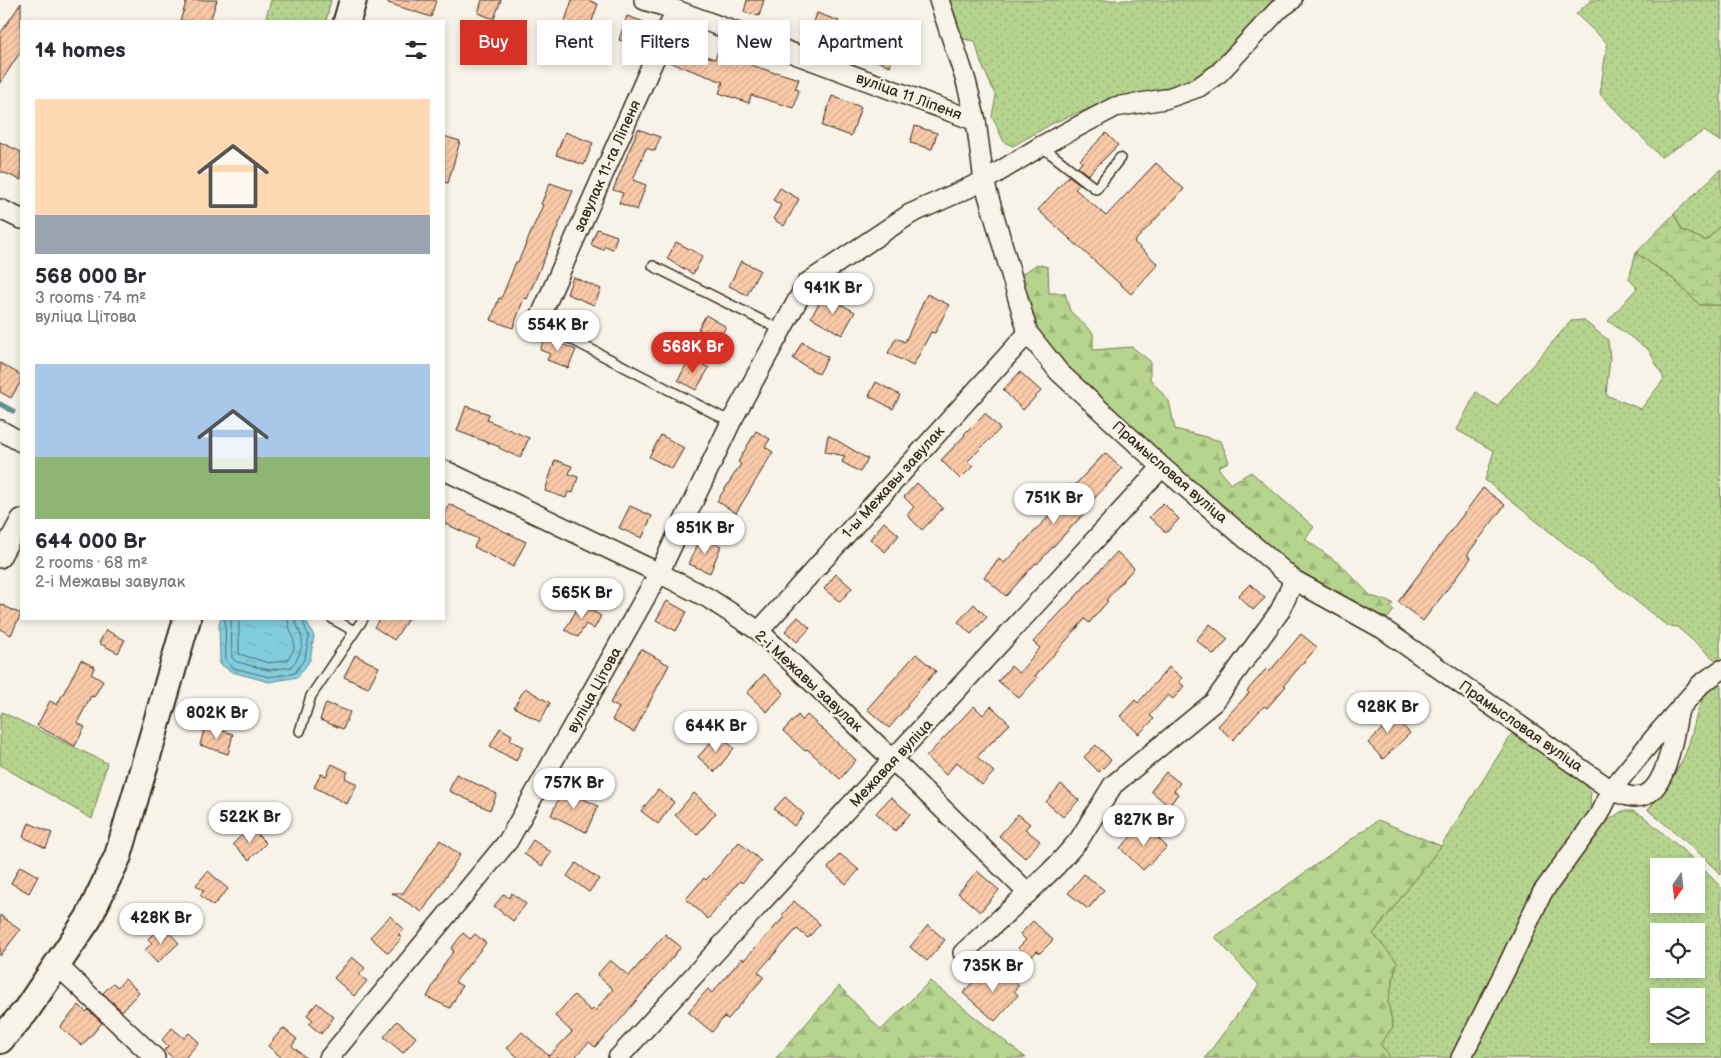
<!DOCTYPE html>
<html lang="en">
<head>
<meta charset="utf-8">
<style>
	:root { --surface:#fff; --page:#f7f7f7; --text:#2b2b33; --muted:#7c7c81; --accent:#d93025 }
	body { margin:0; font-family:"Balsamiq Sans",sans-serif; background:var(--page); color:var(--text); height:100vh; display:flex; flex-direction:column; font-size:19px; white-space:nowrap }
	* { box-sizing:border-box; margin:0 }
	p { font-size:16px; color:var(--muted) }
	.icon { flex:none; width:28px; height:28px; fill:none; stroke:currentColor; stroke-width:2; stroke-linecap:round; stroke-linejoin:round }
	.map { position:relative; flex:1; overflow:hidden }
	.sheet { position:absolute; left:20px; top:20px; width:425px; height:600px; display:flex; flex-direction:column; background:var(--surface); border-radius:0px; box-shadow:0 2px 8px #0003 }
	.sheet>* { flex:none }
	.guide { position:absolute; left:460px; top:20px; width:475px; height:45px; display:flex; gap:10px }
	.needle { width:32px; rotate:194deg }
	.controls { position:absolute; left:1650px; top:858px; display:grid; gap:10px }
	.controls a { display:grid; place-items:center; width:55px; height:55px; border-radius:0px; background:var(--surface); box-shadow:0 2px 8px #0003; font-size:25px }
	.price { position:absolute; translate:-50% -42px; padding:0 11px; border-radius:18px; background:#fff; color:#222; font-size:16px; line-height:32px; filter:drop-shadow(0 1px 2px #0008) }
	.price::after { content:''; position:absolute; left:50%; top:30px; width:15px; height:11px; margin-left:-8px; background:inherit; clip-path:polygon(0 0,100% 0,50% 100%) }
	.price.current { background:var(--accent); color:#fff }
	ul { padding:0; list-style:none }
	li { display:grid; align-content:center; gap:10px; height:265px; padding:0 15px }
	li span { display:grid; place-items:center; height:155px; border-radius:0px; color:#555 }
	li>.icon { margin-inline-start:auto }
	span .icon { width:90px; height:90px; fill:#fffc; stroke-width:1 }
	li b { font-size:21px }
	h2 { display:flex; justify-content:space-between; align-items:center; height:60px; padding:0 15px; font-size:21px }
	.tag { padding:0 18px; border-radius:0px; background:var(--surface); box-shadow:0 2px 8px #0003; font-size:18px; line-height:45px }
	.tag.current { background:var(--accent); color:#fff }
	.map>svg:first-child { display:block }
	.grass { fill:url(#grass-dots); stroke:#787f56; fill-rule:evenodd }
	.forest { fill:url(#forest-firs); stroke:#787f56 }
	.wetland { fill:url(#wetland-marsh); stroke:#787f56 }
	.water { fill:url(#water-ripples); stroke:#658c92 }
	.lines { fill:none; stroke-linecap:round; stroke-linejoin:round }
	.shore { stroke:#576b6c; stroke-width:1 }
	.stream { stroke:#658c92; stroke-width:5 }
	.building { fill:url(#building-hatch); stroke:#3b2a1e }
	.lane-casing { stroke:#3b2a1e; stroke-width:12 }
	.street-casing { stroke:#3b2a1e; stroke-width:22 }
	.secondary-casing { stroke:#3b2a1e; stroke-width:30 }
	.lane { stroke:#f7f3e8; stroke-width:9 }
	.street { stroke:#f7f3e8; stroke-width:19 }
	.secondary { stroke:#f7f3e8; stroke-width:26 }
	.labels { text-anchor:middle; stroke-width:5; stroke-linejoin:round; paint-order:stroke }
	.street-label { font-size:15px; fill:#3b2a1e; stroke:#f7f3e8 }
</style>
</head>
<body>
<div class="map">
<svg width="1721" height="1058" viewBox="0 0 1721 1058">
	<defs>
		<pattern id="grass-dots" width="8" height="8" patternUnits="userSpaceOnUse" patternTransform="scale(1.25)"><rect width="8" height="8" fill="#b5d48e"/><path d="M2 2h.1M6 6h.1" fill="none" stroke="#9db67a" stroke-width="1.8" stroke-linecap="round"/></pattern>
		<pattern id="forest-firs" width="22" height="20" patternUnits="userSpaceOnUse" patternTransform="scale(1.25)"><rect width="22" height="20" fill="#b5d48e"/><path d="M5 1l3.5 6h-7zM16 11l3.5 6h-7z" fill="#9db67a"/></pattern>
		<pattern id="wetland-marsh" width="20" height="14" patternUnits="userSpaceOnUse" patternTransform="scale(1.25)"><rect width="20" height="14" fill="#b5d48e"/><path d="M1 5h8M5 5V1M11 12h8M15 12V8" fill="none" stroke="#9db67a"/></pattern>
		<pattern id="water-ripples" width="26" height="14" patternUnits="userSpaceOnUse" patternTransform="scale(1.25)"><rect width="26" height="14" fill="#81cde0"/><path d="M2 4q2-2 4 0t4 0M15 11q2-2 4 0t4 0" fill="none" stroke="#70b0c0"/></pattern>
		<pattern id="building-hatch" width="6" height="6" patternUnits="userSpaceOnUse" patternTransform="scale(1.25)"><rect width="6" height="6" fill="#facaa9"/><path d="M-1 1l2-2M0 6l6-6M5 7l2-2" fill="none" stroke="#d7ae91"/></pattern>
	</defs>
	<rect width="100%" height="100%" fill="#f7f3e8"/>
	<filter id="ink" filterUnits="userSpaceOnUse"><feTurbulence type="fractalNoise" baseFrequency=".02" numOctaves="2"/><feDisplacementMap in="SourceGraphic" scale="10" xChannelSelector="R" yChannelSelector="G"/><feConvolveMatrix kernelMatrix="1 2 1 2 8 2 1 2 1" color-interpolation-filters="sRGB"/></filter>
	<g filter="url(#ink)">
		<g class="grass">
			<path d="M271,0H331L326,21H265Z"/>
			<path d="M949,0H1284L1199,83L1113,99L1055,122L1013,146L1004,142L992,116L996,96L981,63L975,41L962,39Z"/>
			<path d="M1591,0H1721V142L1704,131L1661,157L1600,94L1607,43L1576,14Z"/>
			<path d="M1721,169V225L1706,241L1682,230L1674,214Z"/>
			<path d="M1636,253L1673,279L1700,305H1721L1720,664L1677,627L1666,625L1485,480L1494,451L1457,430L1476,392L1497,406L1571,321L1583,320L1608,340L1610,358L1606,395L1641,409L1664,379L1649,350L1608,321L1637,288L1629,279Z"/>
			<path d="M1721,676V875L1698,852L1648,810C1661,794 1673,778 1683,759C1697,730 1692,700 1721,676Z"/>
			<path d="M2,712L107,763L92,819L0,765V717Z"/>
			<path d="M1514,731L1578,775L1591,792L1590,802L1592,810L1453,1058H1388L1389,1055L1380,1044L1393,1027L1388,1002L1397,962L1373,934L1441,846Z"/>
			<path d="M1622,811H1633L1643,816L1692,858L1721,887V1058H1467L1545,901L1596,829ZM1659,866H1696V904H1659ZM1659,931H1696V969H1659ZM1659,996H1696V1034H1659Z"/>
		</g>
		<g class="forest">
			<path d="M1037,264L1048,267L1049,293H1065L1070,311L1093,333V350L1132,347L1150,361V379L1169,401L1175,429L1221,441L1229,462L1218,467L1230,484L1251,472L1314,527L1305,539L1341,565L1371,596L1393,603L1390,607L1394,610L1388,618L1357,609L1306,577L1168,460L1065,366L1034,328L1021,275Z"/>
			<path d="M1378,820L1441,846L1373,934L1397,962L1388,1002L1393,1027L1380,1044L1389,1055L1388,1058H1205L1259,985L1215,937Z"/>
			<path d="M930,981L1026,1058H776L839,986L881,1030Z"/>
		</g>
		<path class="wetland" d="M1674,214L1682,230L1706,241L1721,225V305H1700L1673,279L1636,253Z"/>
		<path class="water" d="M221,619H305L314,636L310,660L298,677L269,682L232,672L220,664L219,623Z"/>
		<g class="lines">
			<g class="shore">
				<path d="M225,619L226,661L234,668L269,677L295,673L305,658L309,637L302,619"/>
				<path d="M231,619L232,658L237,662L269,670L291,667C298,659 305,645 301,635C299,629 296,625 295,619"/>
				<path d="M239,619V654L269,663L287,660C302,642 289,636 288,619"/>
			</g>
			<path class="stream" d="M0,404L13,411"/>
		</g>
		<g class="building">
			<path d="M187,0H217L210,21H180Z"/>
			<path d="M389,0H436L431,17L388,3Z"/>
			<path d="M482,0H501L494,19L478,13Z"/>
			<path d="M572,0H588L598,4L587,35L563,27Z"/>
			<path d="M747,0H764L759,16L744,12Z"/>
			<path d="M21,3V51L0,83V34Z"/>
			<path d="M817,13L839,21L832,42L810,34Z"/>
			<path d="M627,16L644,22L636,46L619,40Z"/>
			<path d="M872,32L899,42L890,66L863,56Z"/>
			<path d="M677,34L692,40L688,50L715,59L718,51L732,56L731,58L775,73L776,72L799,79L795,89L799,90L794,108L751,95L749,103L719,93L723,82L666,61Z"/>
			<path d="M832,96L861,107L851,136L822,126Z"/>
			<path d="M915,126L937,133L932,149L910,143Z"/>
			<path d="M638,129L660,137L655,151L646,148L633,180L646,185L637,210L619,203L623,193L613,190Z"/>
			<path d="M565,132L593,143L584,165L556,155Z"/>
			<path d="M1106,133L1118,145L1088,175L1078,167L1082,162L1080,160Z"/>
			<path d="M444,136L460,141L448,183L444,182Z"/>
			<path d="M0,142L21,152V180L0,171Z"/>
			<path d="M1156,163L1184,189L1134,242L1158,264L1131,294L1038,210L1069,176L1080,184L1075,189L1106,216Z"/>
			<path d="M550,183L573,191L527,299L524,298L513,328L491,320L499,298L501,299L516,262H518L543,205L541,204Z"/>
			<path d="M780,188L799,199L784,226L773,219L781,205L773,200Z"/>
			<path d="M597,229L617,236L613,249L605,246L603,250L591,245Z"/>
			<path d="M676,242L703,256L693,274L667,259Z"/>
			<path d="M741,261L760,270L747,295L729,286Z"/>
			<path d="M573,277L601,289L594,305L567,294Z"/>
			<path d="M927,294L949,305L935,333L931,332L913,366L888,353L896,338L905,342Z"/>
			<path d="M824,295L855,312L842,335L811,317Z"/>
			<path d="M706,315L726,327L718,340L698,329Z"/>
			<path d="M545,337L576,350L568,368L547,360L550,354L540,350Z"/>
			<path d="M802,342L828,357L819,374L793,359Z"/>
			<path d="M690,358L709,368L696,390L678,380Z"/>
			<path d="M0,363L21,375V381L11,398L0,392Z"/>
			<path d="M1020,372L1041,391L1023,410L1003,390Z"/>
			<path d="M876,382L900,395L893,409L869,396Z"/>
			<path d="M466,406L489,414L487,420L529,438L520,458L499,448L500,447L457,431Z"/>
			<path d="M985,413L1000,429L968,461L973,466L960,479L941,460L965,435L964,434Z"/>
			<path d="M756,431L770,439L765,447L773,452L736,513L717,501L741,464L738,462Z"/>
			<path d="M661,435L684,448L672,469L649,457Z"/>
			<path d="M828,435L868,459L860,472L842,462L845,456L825,452Z"/>
			<path d="M1105,453L1122,469L1090,503L1092,505L1037,564L1036,563L1006,596L984,577L999,559L1004,563L1053,512L1048,507L1070,484L1073,487Z"/>
			<path d="M555,460L572,466L569,474L578,477L573,493L568,492L566,498L545,491Z"/>
			<path d="M917,483L943,508L922,530L907,515L914,507L904,497Z"/>
			<path d="M1483,488L1505,505L1467,555L1471,558L1423,621L1398,602Z"/>
			<path d="M1163,503L1179,519L1166,533L1149,517Z"/>
			<path d="M449,504L526,542L513,567L474,547L478,539L444,523V515Z"/>
			<path d="M630,506L652,516L642,538L619,528Z"/>
			<path d="M884,522L899,535L885,552L870,539Z"/>
			<path d="M701,537L721,546L710,573L689,564Z"/>
			<path d="M1117,552L1134,568L1106,600L1108,601L1089,623L1085,619L1035,676L1037,678L1019,698L998,681L1011,666L1019,673L1040,648L1033,642Z"/>
			<path d="M836,574L852,588L840,602L824,589Z"/>
			<path d="M1250,584L1265,598L1253,610L1238,596Z"/>
			<path d="M667,601L687,612L676,631L656,620Z"/>
			<path d="M0,604L21,614L11,635L0,629Z"/>
			<path d="M580,604L601,616L594,629L586,624L578,637L565,630Z"/>
			<path d="M974,604L987,617L971,634L958,622Z"/>
			<path d="M798,617L810,628L797,642L785,631Z"/>
			<path d="M380,619H408L394,640L374,627Z"/>
			<path d="M1210,624L1228,639L1214,655L1196,640Z"/>
			<path d="M106,630L125,640L118,653L99,643Z"/>
			<path d="M1301,634L1317,647L1284,685L1286,686L1267,708L1264,706L1233,740L1218,726L1249,693L1247,691L1266,669L1269,672Z"/>
			<path d="M641,649L669,665L634,732L612,720L619,708L610,703Z"/>
			<path d="M916,654L936,671L907,704L908,706L889,728L867,709Z"/>
			<path d="M355,655L379,667L368,688L344,677Z"/>
			<path d="M81,660L95,667L91,674L103,681L94,697L91,696L77,723L85,727L75,746L37,726L50,701L57,705Z"/>
			<path d="M1169,667L1182,678L1179,682L1184,686L1173,699L1168,695L1150,715L1154,719L1139,734L1120,716L1135,700L1138,703Z"/>
			<path d="M764,674L784,693L767,712L747,693Z"/>
			<path d="M525,688L550,703L540,722L514,707Z"/>
			<path d="M326,703L350,712L343,729L320,720Z"/>
			<path d="M974,706L983,715L991,706L1010,724L977,757L994,772L982,785L957,762L946,775L926,757Z"/>
			<path d="M1384,708L1410,733L1383,759L1368,743L1384,727L1375,717Z"/>
			<path d="M798,715L802,720L807,715L856,760L840,779L807,749L805,751L783,731Z"/>
			<path d="M205,726L233,734L228,754L200,745Z"/>
			<path d="M500,728L512,735L510,740L523,747L516,761L490,746Z"/>
			<path d="M718,734L734,748L715,772L698,757Z"/>
			<path d="M1096,745L1111,760L1099,772L1084,757Z"/>
			<path d="M332,764L348,772L345,778L357,784L347,804L314,787L321,774L326,776Z"/>
			<path d="M1166,772L1180,783L1174,791L1178,794L1169,806L1151,791Z"/>
			<path d="M456,774L497,794L490,810L449,791Z"/>
			<path d="M1061,784L1079,800L1063,817L1046,802Z"/>
			<path d="M563,789L598,806L586,832L551,815Z"/>
			<path d="M658,790L674,802L658,824L641,811Z"/>
			<path d="M694,793L716,813L697,835L675,815Z"/>
			<path d="M785,797L804,814L794,826L774,809Z"/>
			<path d="M891,797L910,814L895,831L876,813Z"/>
			<path d="M1018,814L1030,824L1025,829L1040,841L1025,858L999,836Z"/>
			<path d="M29,823L52,833L46,848L23,837Z"/>
			<path d="M1144,824L1167,847L1143,870L1120,848Z"/>
			<path d="M250,827L266,843L249,860L233,844Z"/>
			<path d="M440,840L460,855L422,912L392,893H403Z"/>
			<path d="M533,840L551,852L542,866L524,854Z"/>
			<path d="M739,842L761,861L742,883L740,881L708,919L686,899L704,878L706,880Z"/>
			<path d="M840,854L859,870L846,884L828,868Z"/>
			<path d="M576,863L599,879L589,892L567,876Z"/>
			<path d="M20,866L38,876L29,893L11,883Z"/>
			<path d="M208,871L228,889L213,906L200,895L204,891L196,885Z"/>
			<path d="M977,871L999,890L980,912L958,893Z"/>
			<path d="M1084,874L1104,890L1088,909L1068,893Z"/>
			<path d="M512,893L526,904L513,921L494,906L504,894L509,898Z"/>
			<path d="M794,901L820,924L808,938L797,929L758,972L764,977L728,1019L724,1017L712,1032L688,1012L708,989L712,993L742,958L744,960L784,917L782,915Z"/>
			<path d="M0,915L20,930L0,956Z"/>
			<path d="M390,916L404,929L398,935L402,938L388,953L370,937Z"/>
			<path d="M1033,921L1053,940L1040,953L1037,951L1029,959L1018,948L1026,940L1020,934Z"/>
			<path d="M928,925L945,940L927,961L910,947Z"/>
			<path d="M166,929L179,943L157,963L145,950L152,943L148,939L157,930L161,934Z"/>
			<path d="M463,933L470,939L475,934L486,943L455,982L462,986L450,1008L427,997L446,961L454,951L451,949Z"/>
			<path d="M665,934L681,947L621,1019L595,1047L589,1042L574,1058H519L507,1048L522,1032L549,1056L572,1032L555,1016L574,995L591,1011L593,1009L595,1011L613,989L597,975L610,960L629,976Z"/>
			<path d="M352,957L365,968L359,975L367,981L354,996L334,978Z"/>
			<path d="M996,966L1019,985L1014,991L1018,995L995,1021L963,993L980,974L985,978Z"/>
			<path d="M125,979L139,992L122,1011L103,993L113,983L118,987Z"/>
			<path d="M317,1003L334,1017L321,1034L309,1024L313,1020L307,1015Z"/>
			<path d="M79,1005L86,1012L88,1010L102,1023L82,1046L60,1027Z"/>
			<path d="M397,1021L416,1037L403,1053L384,1037Z"/>
			<path d="M172,1028L184,1038L189,1033L199,1042L185,1058H173L164,1050L168,1046L162,1040Z"/>
			<path d="M283,1028L297,1039L292,1046L306,1058H282L268,1046Z"/>
		</g>
		<g class="lines">
			<defs>
				<g id="lane">
					<path d="M1041,146L1096,189L1120,158"/>
					<path d="M653,266L781,330"/>
					<path d="M538,322L731,422"/>
					<path d="M333,619L354,631"/>
					<path d="M300,731L311,696L363,619"/>
				</g>
				<g id="street">
					<path d="M644,0L676,10L976,121"/>
					<path d="M939,0L966,81L976,121L984,181L1028,333L1059,372L1162,467L1294,580L1383,629L1611,790C1621,794 1634,800 1645,795C1668,785 1674,732 1679,709"/>
					<path d="M0,209L21,219"/>
					<path d="M538,322L676,10"/>
					<path d="M0,430L21,442"/>
					<path d="M444,470L659,573L708,598L759,631L893,760L1028,893"/>
					<path d="M0,558L21,519"/>
					<path d="M759,631L1028,333"/>
					<path d="M963,953L1028,893L1056,866L1079,840L1113,785L1214,702L1280,611L1294,580"/>
					<path d="M56,964L155,1058"/>
					<path d="M329,1058L508,841L659,573L731,422L807,283L910,214L984,181L1041,146L1115,107L1165,99L1199,87L1219,73L1278,10L1292,0"/>
					<path d="M618,1058L1162,467"/>
					<path d="M1461,1058L1507,967L1542,893L1599,815L1611,790L1659,732L1701,684L1721,670"/>
				</g>
				<g id="secondary">
					<path d="M347,21L353,0"/>
					<path d="M0,1040L25,1012L88,919L118,856L187,619"/>
				</g>
			</defs>
			<use href="#lane" class="lane-casing"/>
			<use href="#street" class="street-casing"/>
			<use href="#secondary" class="secondary-casing"/>
			<use href="#lane" class="lane"/>
			<use href="#street" class="street"/>
			<use href="#secondary" class="secondary"/>
		</g>
	</g>
	<g class="labels">
		<g class="street-label">
			<text transform="translate(909 96) rotate(20)" y="5">вуліца 11 Ліпеня</text>
			<text transform="translate(607 166) rotate(-66)" y="5">завулак 11-га Ліпеня</text>
			<text transform="translate(1170 472) rotate(41)" y="5">Прамысловая вуліца</text>
			<text transform="translate(893 482) rotate(-48)" y="5">1-ы Межавы завулак</text>
			<text transform="translate(809 681) rotate(43)" y="5">2-і Межавы завулак</text>
			<text transform="translate(594 690) rotate(-61)" y="5">вуліца Цітова</text>
			<text transform="translate(1521 726) rotate(35)" y="5">Прамысловая вуліца</text>
			<text transform="translate(891 763) rotate(-47)" y="5">Межавая вуліца</text>
		</g>
	</g>
</svg>
<div class="controls">
<a><svg class="needle" viewBox="-14 -14 28 28"><path d="M0-13l5 13h-10z" fill="#e53935"/><path d="M0 13l5-13h-10z" fill="#7c7c81"/></svg></a>
<a><svg class="icon" aria-label="locate" viewBox="0 0 24 24"><circle cx="12" cy="12" r="6"/><path d="M12 2v4M12 18v4M2 12h4M18 12h4"/></svg></a>
<a><svg class="icon" aria-label="layers" viewBox="0 0 24 24"><path d="M12 4l9 5-9 5-9-5zM3 14l9 5 9-5"/></svg></a>
</div>
<b class="price" style="left:833px;top:315px">941K Br</b>
<b class="price" style="left:558px;top:352px">554K Br</b>
<b class="price current" style="left:693px;top:374px">568K Br</b>
<b class="price" style="left:1054px;top:525px">751K Br</b>
<b class="price" style="left:705px;top:555px">851K Br</b>
<b class="price" style="left:582px;top:620px">565K Br</b>
<b class="price" style="left:1388px;top:734px">928K Br</b>
<b class="price" style="left:217px;top:740px">802K Br</b>
<b class="price" style="left:716px;top:753px">644K Br</b>
<b class="price" style="left:574px;top:810px">757K Br</b>
<b class="price" style="left:250px;top:844px">522K Br</b>
<b class="price" style="left:1144px;top:847px">827K Br</b>
<b class="price" style="left:161px;top:945px">428K Br</b>
<b class="price" style="left:993px;top:993px">735K Br</b>
<div class="guide">
<a class="tag current">Buy</a>
<a class="tag">Rent</a>
<a class="tag">Filters</a>
<a class="tag">New</a>
<a class="tag">Apartment</a>
</div>
<section class="sheet">
<h2>14 homes<svg class="icon" aria-label="filters" viewBox="0 0 24 24"><path d="M4 7h16M4 17h16"/><circle cx="9" cy="7" r="2"/><circle cx="15" cy="17" r="2"/></svg></h2>
<ul>
<li><span style="background:linear-gradient(#ffd9b3 75%,#9aa5b1 0)"><svg class="icon" aria-label="home" viewBox="0 0 24 24"><path d="M3 11l9-7 9 7M6 9v11h12V9"/></svg></span><div><b>568 000 Br</b><p>3 rooms · 74 m²</p><p>вуліца Цітова</p></div></li>
<li><span style="background:linear-gradient(#a9c7e8 60%,#8fb573 0)"><svg class="icon" aria-label="home" viewBox="0 0 24 24"><path d="M3 11l9-7 9 7M6 9v11h12V9"/></svg></span><div><b>644 000 Br</b><p>2 rooms · 68 m²</p><p>2-і Межавы завулак</p></div></li>
</ul>
</section>
</div>
</body>
</html>
